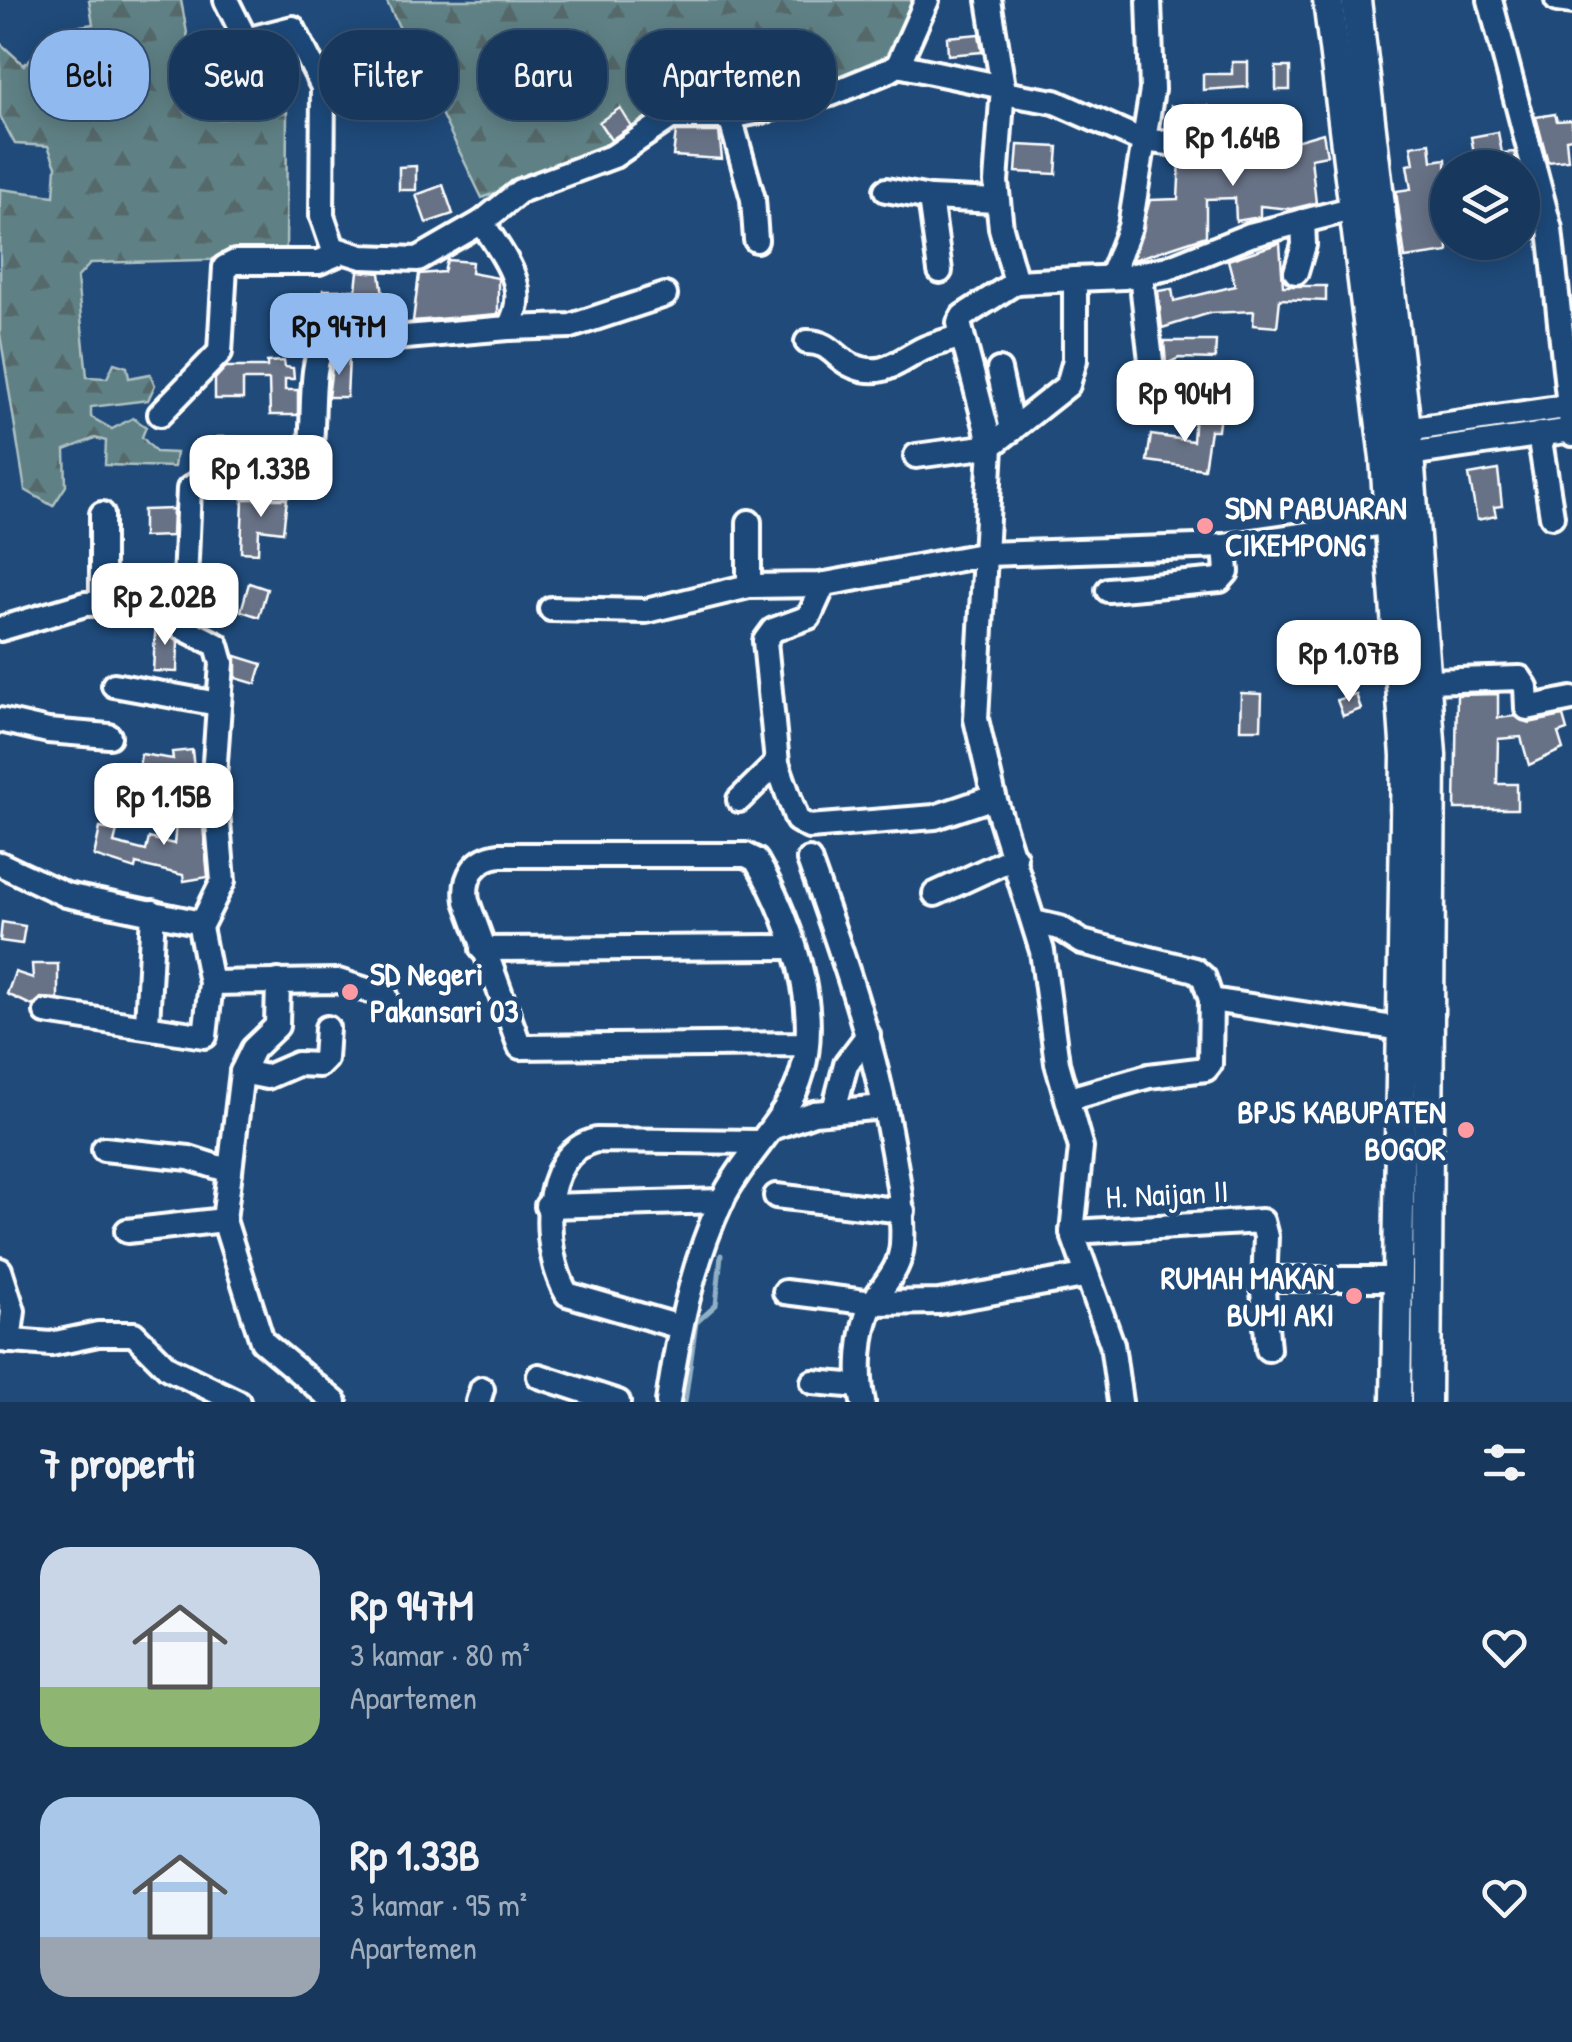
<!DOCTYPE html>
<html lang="id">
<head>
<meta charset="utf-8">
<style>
	:root { --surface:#17385c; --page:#203f62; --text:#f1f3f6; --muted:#9eacbb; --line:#365272; --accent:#90b9f0 }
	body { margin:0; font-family:"Patrick Hand",sans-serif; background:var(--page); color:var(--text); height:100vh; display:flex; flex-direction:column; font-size:38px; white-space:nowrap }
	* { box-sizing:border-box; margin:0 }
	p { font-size:32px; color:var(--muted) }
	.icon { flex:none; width:55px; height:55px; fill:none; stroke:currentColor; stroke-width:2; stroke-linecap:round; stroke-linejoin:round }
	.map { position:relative; height:1402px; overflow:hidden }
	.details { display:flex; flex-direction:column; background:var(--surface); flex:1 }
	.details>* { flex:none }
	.hud { position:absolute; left:30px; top:30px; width:1000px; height:90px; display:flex; gap:20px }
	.controls { position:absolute; left:1430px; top:150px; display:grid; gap:20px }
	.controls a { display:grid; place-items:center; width:110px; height:110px; border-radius:50%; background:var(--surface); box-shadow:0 5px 25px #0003,0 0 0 2px var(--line); font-size:50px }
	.price { position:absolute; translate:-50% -85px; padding:0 22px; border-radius:20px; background:#fff; color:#222; font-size:32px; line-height:65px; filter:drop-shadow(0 2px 5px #0008) }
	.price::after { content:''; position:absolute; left:50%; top:60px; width:30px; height:22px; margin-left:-15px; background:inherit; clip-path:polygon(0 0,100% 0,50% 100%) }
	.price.selected { background:var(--accent); color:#111 }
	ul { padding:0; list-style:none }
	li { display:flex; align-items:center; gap:30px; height:250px; padding:0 40px }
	li span { display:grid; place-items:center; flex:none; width:280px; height:200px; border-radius:30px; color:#555 }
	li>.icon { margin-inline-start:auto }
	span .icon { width:120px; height:120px; fill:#fffc; stroke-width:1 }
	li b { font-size:42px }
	h2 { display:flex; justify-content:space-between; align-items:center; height:120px; padding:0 40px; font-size:42px }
	.chip { padding:0 35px; border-radius:40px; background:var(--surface); box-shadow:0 5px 25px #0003,0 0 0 2px var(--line); font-size:35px; line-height:90px }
	.chip.selected { background:var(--accent); color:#111 }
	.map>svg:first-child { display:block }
	.forest { fill:url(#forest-firs); stroke:#aec0c2; stroke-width:2.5 }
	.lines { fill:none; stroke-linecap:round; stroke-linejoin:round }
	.stream { stroke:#8fb0c5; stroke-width:5 }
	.building { fill:#677286; stroke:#fff; stroke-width:2.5 }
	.minor-casing { stroke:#fff; stroke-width:30 }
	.major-casing { stroke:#fff; stroke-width:35 }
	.minor { stroke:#1f4a7a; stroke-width:22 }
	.major { stroke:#1f4a7a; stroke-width:28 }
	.poi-dot { fill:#ff9aa2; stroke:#1f4a7a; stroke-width:4 }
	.labels { text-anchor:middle; stroke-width:9; stroke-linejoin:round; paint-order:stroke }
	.poi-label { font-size:32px; font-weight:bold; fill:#fff; stroke:#1f4a7a; text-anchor:start }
	.street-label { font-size:32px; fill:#fff; stroke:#1f4a7a }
</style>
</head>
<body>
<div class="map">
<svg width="1572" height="1402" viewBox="0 0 1572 1402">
	<defs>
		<pattern id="forest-firs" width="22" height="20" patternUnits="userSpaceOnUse" patternTransform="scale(2.5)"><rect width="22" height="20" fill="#5e8185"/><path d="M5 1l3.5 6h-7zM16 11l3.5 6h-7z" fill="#56696b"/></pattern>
	</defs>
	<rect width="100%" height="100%" fill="#1f4a7a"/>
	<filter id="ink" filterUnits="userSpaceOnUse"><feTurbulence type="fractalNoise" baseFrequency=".01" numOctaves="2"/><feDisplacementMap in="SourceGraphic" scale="20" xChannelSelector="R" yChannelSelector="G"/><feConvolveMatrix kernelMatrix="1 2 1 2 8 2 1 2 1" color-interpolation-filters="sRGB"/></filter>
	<g filter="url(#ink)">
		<g class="forest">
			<path d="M89,0H181L189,44L214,41L218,119L287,112L286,253L275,258L91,263L77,278L87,377L107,378L114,363L127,367L129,378L150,374L155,385L148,400L91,407V417L112,429L133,418L146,427L142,437L156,452L176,453L174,467L105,465L106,441L95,438L65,450L66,486L53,506L25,490L0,334V189L54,196L56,166L48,146L15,144L0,116V43L24,65L62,29L93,24Z"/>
			<path d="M386,0H913L886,56L825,82L815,50L767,64L774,100L726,104L720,54L646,66L655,113L603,150L482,198Z"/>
		</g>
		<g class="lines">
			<path class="stream" d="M685,1402L696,1323L716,1305L721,1255"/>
		</g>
		<g class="building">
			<path d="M979,34L982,52L948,55L947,37Z"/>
			<path d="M1232,62H1248V87L1203,90V74H1232Z"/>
			<rect x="1276" y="67" width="14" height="23"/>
			<path d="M1171,106H1207V126L1196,127V131L1171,127Z"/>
			<path d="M620,108L631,126L611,140L599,122Z"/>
			<path d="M1555,114L1557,121L1572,120V138L1566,139L1568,160L1548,162L1536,117Z"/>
			<path d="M676,132H719L722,159L673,156Z"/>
			<path d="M1498,132L1502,153L1514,152L1518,168H1477L1471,137Z"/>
			<path d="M1323,133L1327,155L1311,158L1316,203L1291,209L1260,206V217L1236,221L1235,198L1206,199V236L1133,260L1150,200L1178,199L1180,159L1243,161L1245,137L1299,140Z"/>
			<path d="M1430,143L1432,161L1446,159L1448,252L1405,258L1396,191L1411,189L1407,165L1414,164L1411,146Z"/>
			<path d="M1018,145L1058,147L1056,174L1016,172Z"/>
			<path d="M416,166V190H399V167Z"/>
			<path d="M443,185L453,214L426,223L416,195Z"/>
			<path d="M1522,190L1536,239L1522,241Z"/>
			<path d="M1280,243L1283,286H1326V301L1280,299L1277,327L1253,325L1254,311L1210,313L1162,328L1158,291L1172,289L1174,301L1235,286L1228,260Z"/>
			<path d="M447,260L472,262L471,273L498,278V314L413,321L419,274L444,272Z"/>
			<path d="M358,271L380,273L387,324L296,333L298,303L323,305V290H356Z"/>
			<path d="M1164,341H1216L1215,359L1179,358L1166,364Z"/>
			<path d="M349,357L347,397H328L333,359Z"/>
			<path d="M284,361L285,367L293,368L294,379H285V390H298V415H270L269,380H243V399H215V379L226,367H267V362Z"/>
			<path d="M1195,413L1220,415L1218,430H1210L1204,469L1147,461L1151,435L1193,441Z"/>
			<rect x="217" y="437" width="22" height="31"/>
			<path d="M270,438L286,439L284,466H268Z"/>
			<path d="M1498,470L1502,506L1494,507L1496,516L1477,520L1469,475Z"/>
			<path d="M243,499H287L283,532L259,529L258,553L241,552Z"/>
			<path d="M173,509L172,536L143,537V510Z"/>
			<path d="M157,577H170V587L124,588L125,578L157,580Z"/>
			<path d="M249,583L267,589L259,617L241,611Z"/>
			<path d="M168,617L170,635L178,642L177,672L153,671L156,618Z"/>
			<path d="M236,656L262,664L256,684L236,678Z"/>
			<path d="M1241,693L1262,694L1261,729H1240Z"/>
			<path d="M1356,694L1361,709L1343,716L1337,700Z"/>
			<path d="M1498,694V718L1515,716L1529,723L1563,716L1567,730L1558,733L1563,749L1529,765L1521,737L1498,739L1497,784H1517V809H1455L1457,695Z"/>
			<path d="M192,750L195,779L137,781L141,754L173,759L172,752Z"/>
			<path d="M120,799L140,801L135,821L116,817Z"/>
			<path d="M178,804L201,805L208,877L184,881L183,875L136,864L135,869L94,856L100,828L117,831L114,843L146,851L149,838L174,844Z"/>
			<path d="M2,922L25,926L22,944L0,941Z"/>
			<path d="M32,964H58V999L41,998L33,1006L7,994L15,972L33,978Z"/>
		</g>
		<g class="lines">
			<defs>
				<g id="minor">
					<path d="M226,0L246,40L293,28L323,87L322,216L333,248L362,257L418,259L482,222L520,191L614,156L671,117H730L766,110L831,94L890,70L898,65L927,0"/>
					<path d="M989,0L1003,87"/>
					<path d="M1490,0L1550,229L1572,434"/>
					<path d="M1557,0L1572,2"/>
					<path d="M898,65L1003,87L996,182L1001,228L1016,282L963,316L959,323L991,446L916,456"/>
					<path d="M1003,93L1055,102L1141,140L1216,148"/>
					<path d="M730,117L753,199L756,240"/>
					<path d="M886,190L930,198L997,201"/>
					<path d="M930,198L940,271"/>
					<path d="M1296,272L1304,245L1303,221"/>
					<path d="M1141,275L1157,412"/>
					<path d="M1111,276L1130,227L1152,90L1149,0"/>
					<path d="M1016,282L1075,279"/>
					<path d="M508,328L571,326L665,295"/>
					<path d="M807,342C831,342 834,358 853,366C884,379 899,360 925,348C937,343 950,340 962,336"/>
					<path d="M999,370L1012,430"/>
					<path d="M160,414L220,352L225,267L235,262H319L340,253"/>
					<path d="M1406,430L1572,406"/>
					<path d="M1539,434L1552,516"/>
					<path d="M1409,454L1572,430"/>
					<path d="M749,522V586"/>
					<path d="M824,584L809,617L773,630L765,641L777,763L797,820L809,827L935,817L994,797"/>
					<path d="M1108,590L1220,580L1227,572L1225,546"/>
					<path d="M102,604V514"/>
					<path d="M551,609L646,611L749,586L820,585L987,554L1225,546L1391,522"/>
					<path d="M0,629L85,604L186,602"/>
					<path d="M1427,681L1520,678L1526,687L1527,708L1572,699"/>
					<path d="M114,685L218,704"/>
					<path d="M0,720L48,731L109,736"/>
					<path d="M739,800L777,763"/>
					<path d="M809,860C843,955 875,1047 892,1146C898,1179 904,1211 902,1244C900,1272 883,1283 872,1304C859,1330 857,1375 863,1402"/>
					<path d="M0,864L66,895L201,923"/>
					<path d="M935,894L1015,857"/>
					<path d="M1034,922L1060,928L1082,942L1195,970L1204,978L1211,1000L1210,1064L1206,1069L1149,1076L1069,1099"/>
					<path d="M482,949L792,947"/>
					<path d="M211,983L338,981L386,996"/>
					<path d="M1211,1000L1401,1029"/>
					<path d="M46,1012L205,1036L211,983L200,927L223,881L214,776L222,663L217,645L183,628L189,489L199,482L282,485L305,472C319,442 305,359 326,344L508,328C533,288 503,257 482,222"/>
					<path d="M147,1024L153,912"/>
					<path d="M242,1072L267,1077L297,1064L319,1065L325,1059L327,1028"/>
					<path d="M834,1110L846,1064L868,1035"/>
					<path d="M772,1128L814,1113L885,1107"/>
					<path d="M104,1149L189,1158L230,1171L224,1220L127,1231"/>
					<path d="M230,1171L242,1072L253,1049L277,1026L278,981"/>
					<path d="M776,1196L903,1211"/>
					<path d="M547,1206L722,1201"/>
					<path d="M224,1220L262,1341L335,1402"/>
					<path d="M1072,1232L1262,1221L1266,1237L1264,1284"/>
					<path d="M0,1270L13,1311L9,1341"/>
					<path d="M785,1292L873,1303L939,1302L1084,1276"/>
					<path d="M680,1327L567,1294C542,1253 537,1154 596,1140L757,1142"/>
					<path d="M0,1340L51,1344L98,1334H134L168,1368L238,1402"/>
					<path d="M1268,1349L1263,1291L1269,1279H1396"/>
					<path d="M539,1376L618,1402"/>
					<path d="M813,1382L859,1386"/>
					<path d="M478,1402L482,1389"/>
					<path d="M668,1402C678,1335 692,1264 721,1202C739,1166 765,1140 786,1107C833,1037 795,926 756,860L746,855H500C475,858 463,877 467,901L520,1047L806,1044"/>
					<path d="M1120,1402L1112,1344L1072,1232L1081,1148L1057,1063L1042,951L994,797L976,719L991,446L1068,385L1075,360V279L1124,277L1168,268L1250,235L1355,208"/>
				</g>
				<g id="major">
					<path d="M1328,0L1385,458L1406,756L1396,1402"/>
					<path d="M1356,0L1409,454L1431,755L1426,1402"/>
				</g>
			</defs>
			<use href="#minor" class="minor-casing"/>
			<use href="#major" class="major-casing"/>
			<use href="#minor" class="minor"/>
			<use href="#major" class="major"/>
		</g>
	</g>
	<g class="poi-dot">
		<circle cx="1205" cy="526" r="10"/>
		<circle cx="350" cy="992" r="10"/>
		<circle cx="1466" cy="1130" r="10"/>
		<circle cx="1354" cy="1296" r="10"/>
	</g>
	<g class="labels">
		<g class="poi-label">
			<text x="1225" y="519">SDN PABUARAN<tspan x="1225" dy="37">CIKEMPONG</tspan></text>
			<text x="370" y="985">SD Negeri<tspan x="370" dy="37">Pakansari 03</tspan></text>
			<text x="1446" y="1123" text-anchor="end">BPJS KABUPATEN<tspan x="1446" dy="37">BOGOR</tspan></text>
			<text x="1334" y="1289" text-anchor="end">RUMAH MAKAN<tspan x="1334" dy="37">BUMI AKI</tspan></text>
		</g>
		<g class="street-label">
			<text transform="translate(1167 1194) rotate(-3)" y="11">H. Naijan II</text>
		</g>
	</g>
</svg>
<div class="controls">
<a><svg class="icon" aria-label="layers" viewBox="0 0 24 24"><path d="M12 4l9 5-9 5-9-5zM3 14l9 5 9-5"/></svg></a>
</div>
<b class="price" style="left:1233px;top:189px">Rp 1.64B</b>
<b class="price selected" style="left:339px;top:378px">Rp 947M</b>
<b class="price" style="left:1185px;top:445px">Rp 904M</b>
<b class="price" style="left:261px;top:520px">Rp 1.33B</b>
<b class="price" style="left:165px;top:648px">Rp 2.02B</b>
<b class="price" style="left:1349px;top:705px">Rp 1.07B</b>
<b class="price" style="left:164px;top:848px">Rp 1.15B</b>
<div class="hud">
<a class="chip selected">Beli</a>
<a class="chip">Sewa</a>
<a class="chip">Filter</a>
<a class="chip">Baru</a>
<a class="chip">Apartemen</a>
</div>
</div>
<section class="details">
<h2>7 properti<svg class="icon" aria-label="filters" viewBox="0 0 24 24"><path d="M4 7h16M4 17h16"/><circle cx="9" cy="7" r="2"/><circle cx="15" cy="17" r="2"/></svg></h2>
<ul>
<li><span style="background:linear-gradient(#c9d6e8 70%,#8fb573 0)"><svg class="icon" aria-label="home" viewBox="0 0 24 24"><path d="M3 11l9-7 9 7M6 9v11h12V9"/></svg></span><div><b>Rp 947M</b><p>3 kamar · 80 m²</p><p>Apartemen</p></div><svg class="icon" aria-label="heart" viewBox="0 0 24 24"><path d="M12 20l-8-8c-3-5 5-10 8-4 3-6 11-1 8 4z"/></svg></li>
<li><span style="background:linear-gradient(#a9c7e8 70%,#9aa5b1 0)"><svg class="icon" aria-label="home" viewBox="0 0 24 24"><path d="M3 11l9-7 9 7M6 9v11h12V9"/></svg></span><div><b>Rp 1.33B</b><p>3 kamar · 95 m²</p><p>Apartemen</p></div><svg class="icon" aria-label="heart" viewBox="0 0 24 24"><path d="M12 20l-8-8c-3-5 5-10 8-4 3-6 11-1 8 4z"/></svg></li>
</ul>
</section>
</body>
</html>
